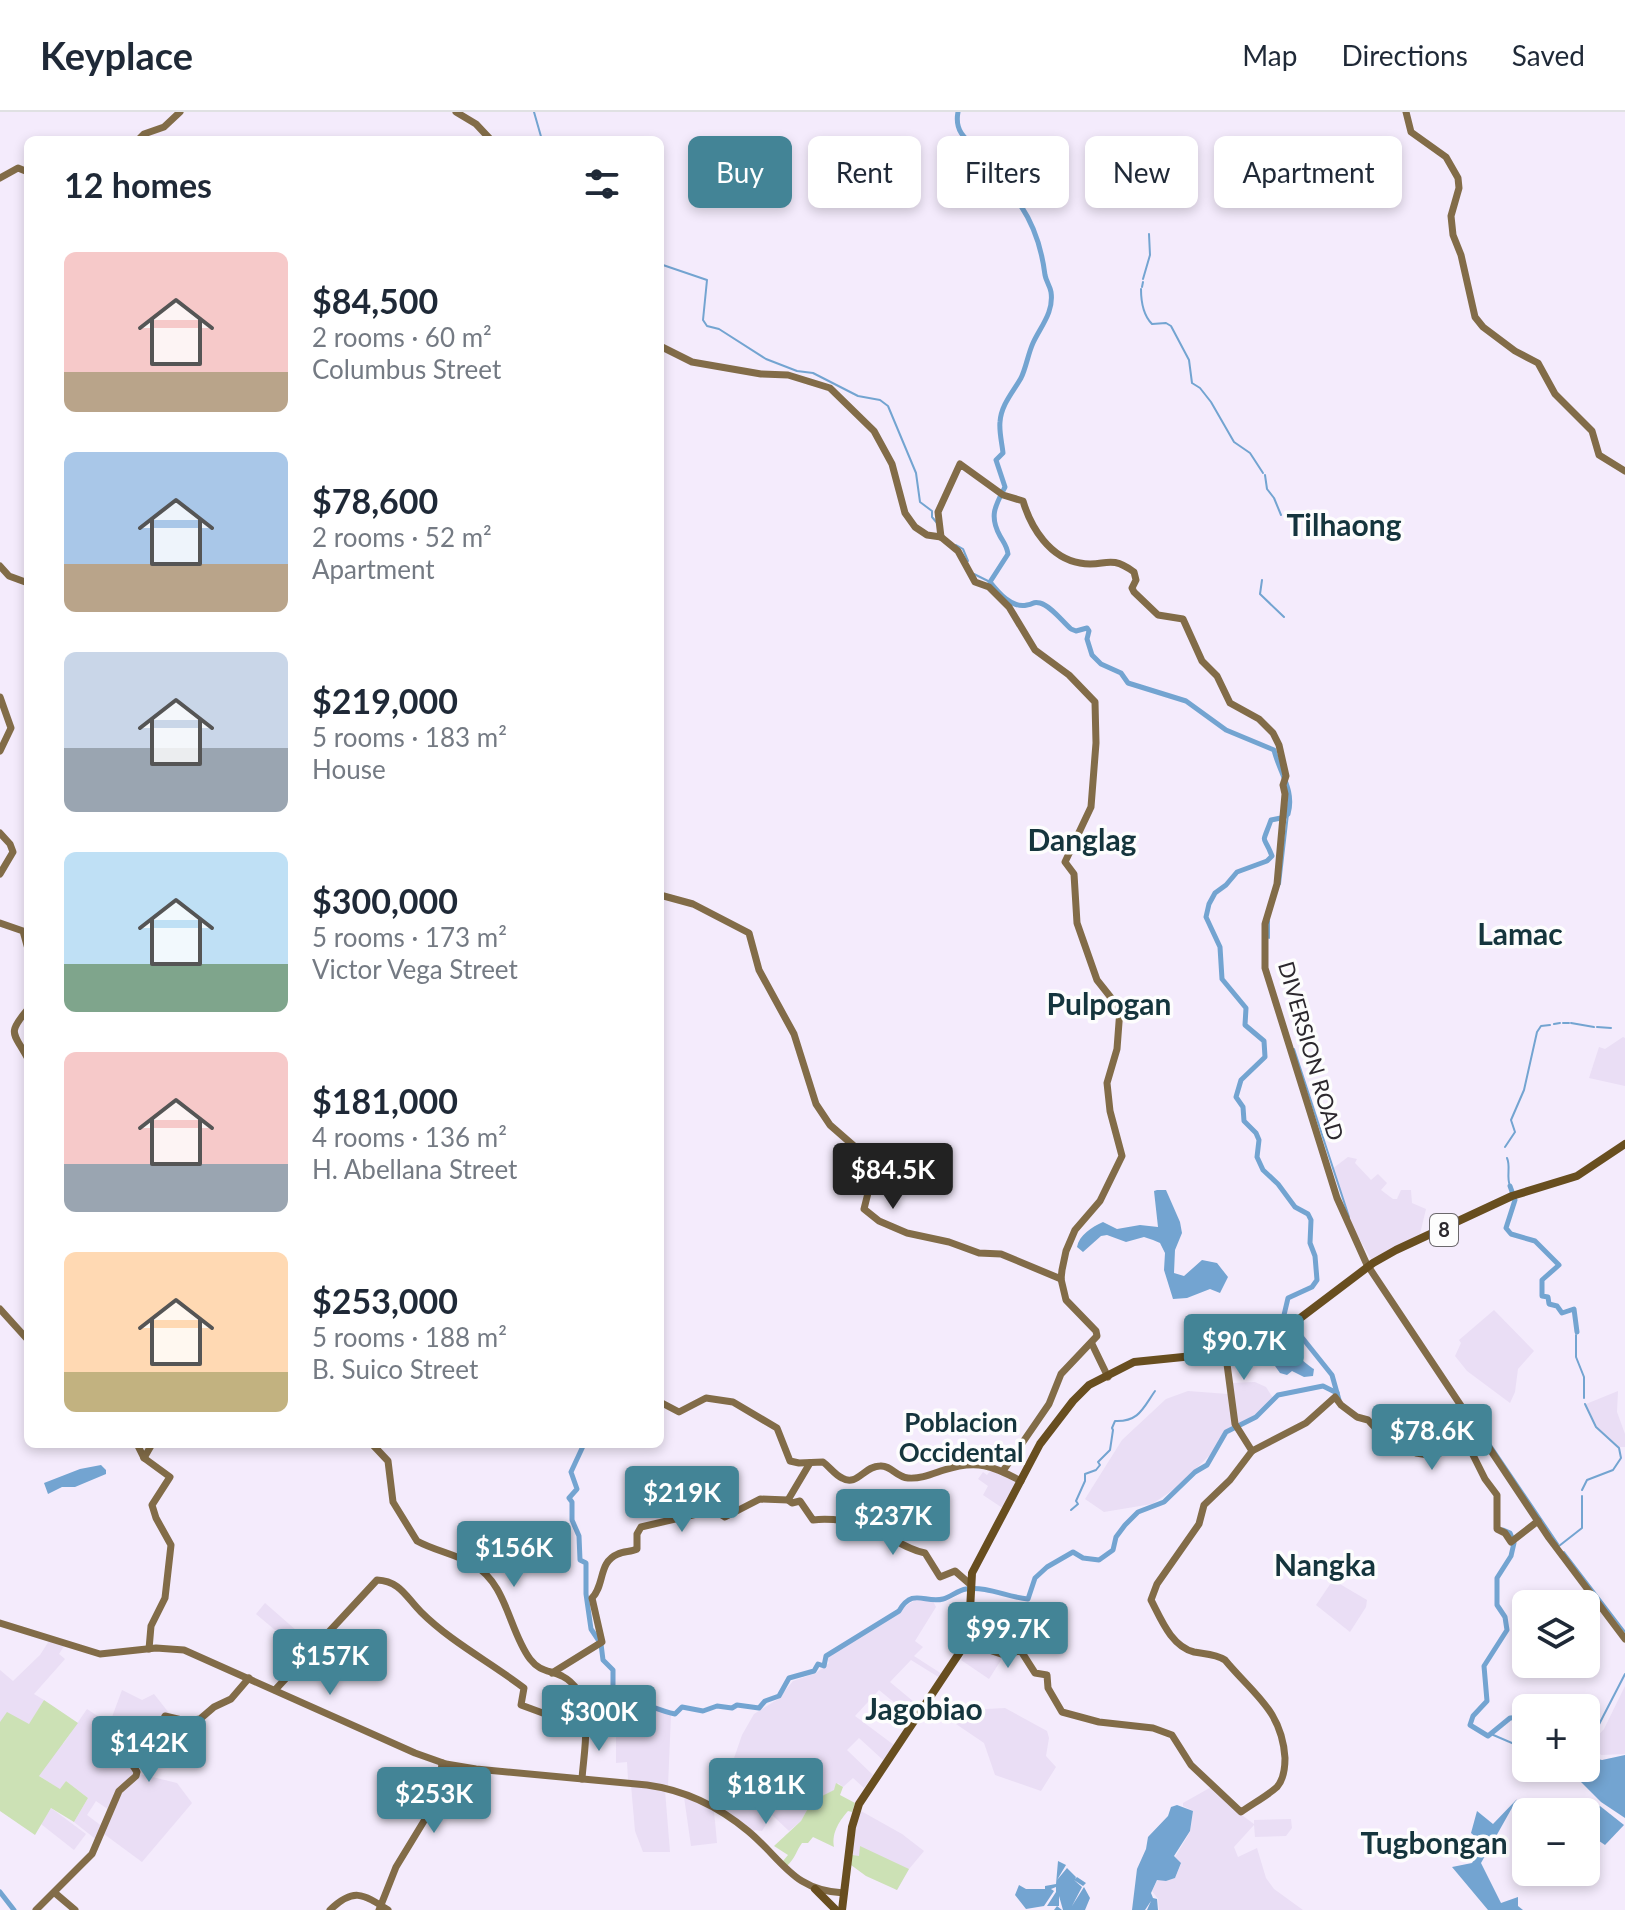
<!DOCTYPE html>
<html lang="en">
<head>
<meta charset="utf-8">
<style>
	:root { --surface:#fff; --page:#f2f2f3; --text:#1f2937; --muted:#747a83; --line:#e0e1e3; --accent:#438496 }
	body { margin:0; font-family:Lato,sans-serif; background:var(--page); color:var(--text); height:100vh; display:flex; flex-direction:column; font-size:30px; white-space:nowrap }
	* { box-sizing:border-box; margin:0 }
	p { font-size:26px; color:var(--muted) }
	.icon { flex:none; width:44px; height:44px; fill:none; stroke:currentColor; stroke-width:2; stroke-linecap:round; stroke-linejoin:round }
	.map { position:relative; flex:1; overflow:hidden }
	.details { position:absolute; left:24px; top:24px; width:640px; height:1312px; display:flex; flex-direction:column; background:var(--surface); border-radius:12px; box-shadow:0 4px 12px #0003 }
	.details>* { flex:none }
	.guide { position:absolute; left:688px; top:24px; width:760px; height:72px; display:flex; gap:16px }
	.fabs { position:absolute; left:1512px; top:1478px; display:grid; gap:16px }
	.fabs a { display:grid; place-items:center; width:88px; height:88px; border-radius:12px; background:var(--surface); box-shadow:0 4px 12px #0003; font-size:40px }
	.price { position:absolute; translate:-50% -68px; padding:0 18px; border-radius:8px; background:var(--accent); color:#fff; font-size:26px; line-height:52px; filter:drop-shadow(0 2px 4px #0008) }
	.price::after { content:''; position:absolute; left:50%; top:48px; width:24px; height:18px; margin-left:-12px; background:inherit; clip-path:polygon(0 0,100% 0,50% 100%) }
	.price.selected { background:#222; color:#fff }
	ul { padding:0; list-style:none }
	li { display:flex; align-items:center; gap:24px; height:200px; padding:0 40px }
	li span { display:grid; place-items:center; flex:none; width:224px; height:160px; border-radius:12px; color:#555 }
	li>.icon { margin-inline-start:auto }
	span .icon { width:96px; height:96px; fill:#fffc; stroke-width:1 }
	li b { font-size:34px }
	h2 { display:flex; justify-content:space-between; align-items:center; height:96px; padding:0 40px; font-size:34px }
	.chip { padding:0 28px; border-radius:12px; background:var(--surface); box-shadow:0 4px 12px #0003; font-size:28px; line-height:72px }
	.chip.selected { background:var(--accent); color:#fff }
	header { display:flex; align-items:center; gap:48px; box-sizing:border-box; height:112px; padding:0 40px; background:var(--surface); border-bottom:2px solid var(--line) }
	header strong { font-size:38px }
	nav { display:flex; gap:44px; margin-inline-start:auto; font-size:28px }
	.map>svg:first-child { display:block }
	.built { fill:#eadef5 }
	.green { fill:#cce1b5 }
	.water { fill:#73a4d1 }
	.lines { fill:none; stroke-linecap:round; stroke-linejoin:round }
	.stream { stroke:#73a4d1; stroke-width:2 }
	.river { stroke:#73a4d1; stroke-width:5 }
	.secondary { stroke:#826c48; stroke-width:7 }
	.primary { stroke:#684e1f; stroke-width:8 }
	.labels { text-anchor:middle; stroke-width:7; stroke-linejoin:round; paint-order:stroke }
	.shield { fill:#fdfdfd; stroke:#6b686c; stroke-width:2 }
	.shield-label { font-size:20px; font-weight:bold; fill:#2c282e }
	.street-label { font-size:22px; fill:#2c282e; stroke:#fdfdfd }
	.quarter-label { font-size:26px; font-weight:bold; fill:#15353d; stroke:#fdfdfd }
	.district-label { font-size:30px; font-weight:bold; fill:#15353d; stroke:#fdfdfd }
</style>
</head>
<body>
<header>
<strong>Keyplace</strong>
<nav><a>Map</a><a>Directions</a><a>Saved</a></nav>
</header>
<div class="map">
<svg width="1625" height="1798" viewBox="0 0 1625 1798">
	<rect width="100%" height="100%" fill="#f4ebfc"/>
	<g class="built">
		<path d="M1623,925L1625,926V974L1589,966L1599,935L1605,937Z"/>
		<path d="M1348,1045L1357,1047L1355,1051L1371,1068L1378,1062L1387,1071L1381,1078L1393,1087H1397L1401,1078H1411L1412,1091L1426,1097L1420,1122L1371,1147L1352,1114L1332,1057Z"/>
		<path d="M1494,1198L1534,1239L1518,1257L1515,1280L1510,1291L1467,1259L1455,1244L1461,1231L1459,1228Z"/>
		<path d="M1255,1270L1266,1275L1273,1286L1267,1294L1238,1315L1230,1271Z"/>
		<path d="M1188,1279L1228,1282L1234,1315L1225,1319L1212,1341L1176,1376L1152,1392L1104,1400L1085,1387L1122,1328L1166,1287Z"/>
		<path d="M1618,1279L1617,1300L1625,1322V1335H1619L1597,1315L1586,1292Z"/>
		<path d="M993,1355L1019,1370L1004,1397L983,1383L988,1374L978,1367L983,1360L987,1363Z"/>
		<path d="M1333,1468L1367,1488L1366,1495L1350,1520L1316,1493Z"/>
		<path d="M918,1486L933,1489L936,1495L915,1529L923,1535L914,1544L942,1562L940,1566L911,1548L890,1570L920,1595L913,1606L879,1578L855,1604L894,1633L883,1648L859,1626L847,1638L873,1663L864,1676L853,1666L843,1675L838,1671L835,1678L812,1689L801,1709L789,1719L772,1703L762,1719L755,1718L753,1721L722,1698L732,1652L742,1623L754,1602L778,1587L793,1569L816,1561L829,1551L827,1546Z"/>
		<path d="M265,1491L313,1533L300,1549L277,1528L281,1523L256,1502Z"/>
		<path d="M49,1529L64,1534L59,1542L65,1547L34,1582L44,1588L30,1612L63,1632L87,1597L102,1607L112,1605L122,1578L142,1588L154,1582L169,1601L164,1603L163,1622L117,1634L135,1660L109,1698L96,1689L87,1703L103,1715L98,1729L74,1710L88,1686L66,1669L61,1678L19,1651L0,1628V1558L13,1569L40,1543Z"/>
		<path d="M969,1533L1003,1545L989,1567L961,1548Z"/>
		<path d="M1625,1574V1642L1601,1643L1597,1638L1595,1627L1604,1617Z"/>
		<path d="M971,1594L986,1597L1005,1596L1047,1619L1049,1626L1046,1644L1056,1655L1041,1679L995,1663L984,1631L956,1612Z"/>
		<path d="M652,1597L671,1603L668,1674L628,1668L627,1650L616,1651V1624L624,1610H643Z"/>
		<path d="M140,1662L177,1671L192,1691L142,1750L104,1722L118,1685Z"/>
		<path d="M631,1673L665,1678L670,1740H643L635,1719Z"/>
		<path d="M1213,1674L1239,1701L1254,1712V1708L1291,1707L1292,1716L1286,1724L1255,1725L1254,1713L1234,1735L1238,1745L1257,1736L1266,1766L1274,1777L1303,1798H1159L1158,1787L1152,1779L1158,1767L1166,1769L1175,1766L1181,1752L1175,1745L1190,1720L1193,1699L1183,1694V1691Z"/>
		<path d="M684,1685L714,1699L717,1731L691,1734Z"/>
		<path d="M51,1696L86,1722L74,1738L41,1712Z"/>
		<path d="M861,1699L902,1722L924,1739L909,1757L897,1778L851,1753L857,1709Z"/>
	</g>
	<g class="green">
		<path d="M44,1588L78,1611L39,1664L60,1677L66,1669L88,1686L74,1710L51,1696L35,1723L0,1699V1610L7,1600L29,1612Z"/>
		<path d="M836,1671L843,1675L840,1683L855,1691L852,1700L848,1699C841,1707 831,1720 834,1735L813,1725L808,1731H802C796,1739 796,1745 787,1754L783,1749L788,1743L774,1734L801,1709L812,1689L834,1678Z"/>
		<path d="M860,1734L909,1757L897,1778L866,1764L851,1753L852,1743L859,1744Z"/>
	</g>
	<g class="water">
		<path d="M1157,1078H1166L1180,1110L1182,1121L1175,1138L1174,1161L1184,1164L1202,1148L1217,1151L1228,1165L1220,1181L1210,1177L1187,1186L1173,1187L1164,1158L1165,1141L1160,1131L1153,1128L1144,1125L1126,1130L1107,1123L1101,1124L1083,1140L1077,1135C1079,1123 1092,1115 1103,1110L1117,1117L1140,1113L1158,1115L1154,1079Z"/>
		<path d="M1287,1232C1291,1238 1307,1253 1314,1257L1313,1264L1304,1265L1292,1259L1287,1263L1280,1261L1275,1254Z"/>
		<path d="M101,1353L106,1358V1362L75,1375H62L48,1382L44,1371L80,1357Z"/>
		<path d="M1593,1624L1598,1647L1602,1648L1625,1643V1706L1601,1690L1577,1666L1561,1656H1586V1638Z"/>
		<path d="M1517,1687L1481,1751L1501,1791L1518,1785V1794L1523,1798H1488L1452,1755L1472,1751L1483,1731L1471,1721L1477,1699L1493,1712Z"/>
		<path d="M1177,1693L1193,1699L1190,1719L1174,1744L1181,1751L1175,1766L1166,1769L1157,1768L1151,1781L1153,1786L1157,1787L1158,1798H1147L1151,1789L1145,1798H1132L1137,1757L1146,1737L1148,1725L1168,1704L1171,1695Z"/>
		<path d="M1600,1694L1624,1713L1605,1733L1586,1720V1711Z"/>
		<path d="M1058,1749L1066,1753L1057,1768L1067,1756L1076,1765L1075,1767L1077,1765L1086,1771L1083,1774L1074,1768L1082,1775L1072,1794L1084,1775L1090,1786L1085,1798H1063L1059,1784V1794H1057L1062,1798H1054L1057,1794H1047L1056,1780V1775L1051,1777L1054,1779L1044,1794L1026,1797L1015,1783L1019,1773L1026,1777H1045V1774L1056,1772Z"/>
	</g>
	<g class="lines">
		<g class="stream">
			<path d="M534,0L542,28"/>
			<path d="M660,152L707,168L703,208L707,214L719,217L766,247L797,259L813,261L858,284L880,288L888,294L916,361L920,390L932,399V405L937,411"/>
			<path d="M1143,167L1150,143L1149,122"/>
			<path d="M1142,175L1143,170"/>
			<path d="M1141,177C1141,189 1143,203 1152,212L1166,211L1171,214L1189,248L1192,271L1200,276L1211,290L1234,330L1250,341L1263,361"/>
			<path d="M1265,363L1267,377L1274,386L1281,403"/>
			<path d="M956,433L963,437L968,449"/>
			<path d="M974,462L990,470"/>
			<path d="M1262,468L1260,482L1284,505"/>
			<path d="M1280,772L1288,702"/>
			<path d="M1269,826V809"/>
			<path d="M1563,911H1569"/>
			<path d="M1571,911L1594,915"/>
			<path d="M1554,912L1560,911"/>
			<path d="M1597,915L1611,916"/>
			<path d="M1294,937L1349,1105"/>
			<path d="M1505,1035L1515,1020L1511,1008L1524,978L1537,920L1541,914L1550,913"/>
			<path d="M1507,1046C1511,1055 1506,1064 1510,1074"/>
			<path d="M1576,1223V1245L1584,1265V1286"/>
			<path d="M1474,1308L1558,1432"/>
			<path d="M1582,1378L1587,1368L1613,1358L1621,1346L1619,1336L1596,1315L1585,1292"/>
			<path d="M1071,1398L1078,1392L1076,1389L1085,1369V1362L1096,1358L1100,1353L1098,1350L1110,1338L1113,1318L1112,1316L1115,1309C1139,1310 1143,1296 1155,1279"/>
			<path d="M1559,1434L1582,1416V1384"/>
			<path d="M1564,1440L1625,1520"/>
			<path d="M1491,1622L1526,1637"/>
			<path d="M1593,1624L1625,1562"/>
		</g>
		<g class="river">
			<path d="M958,0C952,31 985,33 995,57C999,65 994,73 1001,80C1007,86 1016,87 1021,94C1035,115 1042,139 1045,163C1046,169 1050,174 1051,180C1054,200 1041,214 1033,231C1028,242 1026,256 1021,266C1013,280 1001,293 1000,310C999,320 1002,331 1003,341L996,348L1005,375C995,394 989,404 1000,424C1004,431 1007,434 1008,442L990,470C998,480 1012,497 1027,493C1035,492 1032,489 1040,491C1051,494 1062,509 1071,517L1076,519L1087,516L1089,519L1087,527L1092,543L1101,552L1121,561L1128,571L1186,589L1226,618L1274,638C1279,660 1295,678 1288,702L1283,706"/>
			<path d="M1281,706L1271,708C1261,736 1263,720 1272,744L1267,749L1237,760L1226,773L1215,781L1209,792L1206,805L1220,835L1222,867L1246,896L1245,913L1264,929L1265,945L1241,968L1236,985L1243,995L1244,1009L1256,1021L1259,1028L1257,1045L1263,1058L1278,1072L1295,1095L1308,1102L1311,1108L1310,1131L1315,1144L1317,1168L1312,1175L1288,1186L1284,1203L1332,1263L1339,1288"/>
			<path d="M1510,1074L1515,1088L1506,1116L1511,1122L1535,1129L1559,1153L1542,1168V1184L1548,1185L1549,1192L1557,1194L1562,1201L1574,1197L1577,1220"/>
			<path d="M584,1332L571,1360L577,1377L569,1386L572,1390V1408L579,1424L580,1448L586,1451V1482L591,1517L601,1532L603,1548L613,1558V1574L622,1586C639,1588 656,1598 675,1602L682,1595L703,1599L717,1594L732,1596L737,1593L759,1596L765,1589L779,1584L789,1566L814,1559L818,1552L824,1554L826,1544L899,1499C913,1475 925,1492 943,1487C951,1485 958,1478 966,1477C987,1474 1007,1485 1028,1487L1035,1466L1047,1455L1073,1440L1083,1446L1099,1448L1113,1438L1116,1425L1125,1413L1138,1400L1164,1390L1195,1360L1207,1353L1226,1320L1256,1305L1278,1283L1323,1274L1337,1281"/>
			<path d="M1428,1340L1442,1337L1453,1329L1459,1330"/>
			<path d="M1503,1418L1510,1421L1514,1431L1511,1444L1497,1466V1493L1505,1505L1507,1518L1484,1554L1487,1589L1473,1604L1470,1613L1488,1624L1510,1606L1526,1605"/>
			<path d="M0,1780L14,1798"/>
		</g>
		<g class="secondary">
			<path d="M456,0L476,12L491,28"/>
			<path d="M1406,0L1411,20L1446,45L1458,66L1459,76L1451,104L1453,123L1461,143L1475,205L1483,215L1515,239L1538,251L1555,282L1592,319L1599,343L1625,359"/>
			<path d="M138,28L144,22L164,15L180,0"/>
			<path d="M0,66L18,56L28,60"/>
			<path d="M660,234L692,250L761,262L788,263L830,276L874,319L892,352L905,401L915,415L927,423L941,425L958,439L975,470L989,475L1009,495L1035,538L1069,563L1095,590L1096,631L1091,695L1065,750L1074,762L1077,811L1097,868L1120,897L1117,937L1107,971L1110,999L1122,1044L1100,1089L1075,1118L1066,1139L1062,1158L1061,1167L1066,1188L1096,1219L1097,1224L1061,1262L1049,1292L1003,1359"/>
			<path d="M941,425L938,400L960,352L1003,383L1023,389C1031,416 1050,446 1080,451C1105,456 1108,441 1134,460L1136,468L1132,476L1134,480L1158,503L1183,507L1202,549L1217,564L1230,591L1259,607L1273,621L1279,633L1286,664L1283,673L1285,682L1277,772L1265,812V856L1337,1086L1368,1155"/>
			<path d="M0,454L9,464L28,471"/>
			<path d="M0,585L11,616L0,639"/>
			<path d="M0,721L10,732L13,740L0,762"/>
			<path d="M660,783L693,792L749,821L759,858L794,922L816,992L830,1013L862,1041L848,1062L850,1068L868,1081L864,1097L879,1109L907,1121L949,1130L979,1141L1001,1142L1061,1167"/>
			<path d="M0,811L23,819L28,837"/>
			<path d="M28,897C6,923 14,920 28,947"/>
			<path d="M1370,1157L1549,1426L1625,1527"/>
			<path d="M0,1197L28,1228"/>
			<path d="M1092,1232L1108,1265"/>
			<path d="M1225,1237L1235,1312L1252,1339"/>
			<path d="M660,1290L679,1300L706,1286L733,1290L777,1316L790,1349L799,1351L823,1350C830,1355 834,1362 842,1366C857,1375 864,1354 880,1354C891,1353 896,1365 908,1366C921,1367 932,1362 944,1358C977,1347 993,1354 1021,1369"/>
			<path d="M137,1332L144,1346L170,1365L152,1393L156,1406L171,1433L165,1486L151,1514L149,1537"/>
			<path d="M372,1332L388,1349L393,1390L417,1429C435,1439 456,1442 474,1453C507,1472 509,1519 530,1547C540,1560 549,1558 562,1564C597,1582 584,1635 582,1667"/>
			<path d="M144,1346L152,1332"/>
			<path d="M788,1388L810,1351"/>
			<path d="M0,1511L100,1542L156,1536L184,1538L415,1641L446,1652L476,1657L647,1673C684,1678 719,1695 748,1719C783,1748 793,1779 844,1781"/>
			<path d="M965,1530L1001,1542L1021,1539L1035,1561L1047,1563L1048,1576L1062,1600L1099,1610L1153,1616L1172,1623L1191,1653L1241,1700C1252,1692 1267,1684 1277,1675C1284,1667 1285,1656 1285,1646C1282,1598 1253,1582 1225,1548C1216,1542 1205,1542 1194,1540C1171,1534 1161,1507 1151,1488L1157,1472L1199,1412L1204,1393L1230,1368L1252,1339L1306,1311L1335,1285L1341,1293L1357,1305L1368,1308L1378,1319L1416,1341L1435,1344L1457,1331L1472,1341L1485,1367L1497,1383V1417L1505,1421L1511,1430L1538,1409"/>
			<path d="M552,1561L602,1530L592,1486C605,1473 598,1450 618,1442C624,1439 631,1440 637,1437V1422L641,1415L714,1398L725,1405L760,1387L788,1388L792,1391L800,1389L813,1408C830,1406 856,1409 872,1416C890,1424 905,1437 925,1441L940,1465L955,1459L971,1473"/>
			<path d="M275,1578L377,1468C400,1469 406,1485 421,1500C451,1530 490,1550 524,1576L521,1593L559,1607L585,1612"/>
			<path d="M55,1781L75,1798"/>
			<path d="M36,1798L92,1742L119,1679L136,1664L137,1660L123,1638L124,1635L164,1625L162,1610L165,1604L186,1609L200,1607L214,1595L231,1587L249,1566"/>
			<path d="M330,1798C353,1776 362,1781 388,1798"/>
			<path d="M379,1798L396,1755L438,1686L442,1651"/>
		</g>
		<g class="primary">
			<path d="M815,1777L836,1798"/>
			<path d="M842,1798L852,1715L859,1692L962,1537L969,1517L972,1461L1040,1332L1073,1289L1089,1273L1134,1250L1193,1244L1272,1224L1299,1207L1373,1151L1396,1138L1512,1084L1577,1064L1625,1032"/>
		</g>
	</g>
	<g class="labels">
		<rect class="shield" x="1430" y="1102" width="28" height="32" rx="6"/>
		<g class="shield-label">
			<text x="1444" y="1125">8</text>
		</g>
		<g class="street-label">
			<text transform="translate(1311 939) rotate(74)" y="8">DIVERSION ROAD</text>
		</g>
		<g class="quarter-label">
			<text x="961" y="1320">Poblacion<tspan x="961" dy="30">Occidental</tspan></text>
		</g>
		<g class="district-label">
			<text x="1344" y="424">Tilhaong</text>
			<text x="1082" y="739">Danglag</text>
			<text x="1520" y="833">Lamac</text>
			<text x="1109" y="903">Pulpogan</text>
			<text x="1325" y="1464">Nangka</text>
			<text x="924" y="1608">Jagobiao</text>
			<text x="1434" y="1742">Tugbongan</text>
		</g>
	</g>
</svg>
<div class="fabs">
<a><svg class="icon" aria-label="layers" viewBox="0 0 24 24"><path d="M12 4l9 5-9 5-9-5zM3 14l9 5 9-5"/></svg></a>
<a>+</a>
<a>−</a>
</div>
<b class="price selected" style="left:893px;top:1099px">$84.5K</b>
<b class="price" style="left:1244px;top:1270px">$90.7K</b>
<b class="price" style="left:1432px;top:1360px">$78.6K</b>
<b class="price" style="left:682px;top:1422px">$219K</b>
<b class="price" style="left:893px;top:1445px">$237K</b>
<b class="price" style="left:514px;top:1477px">$156K</b>
<b class="price" style="left:1008px;top:1558px">$99.7K</b>
<b class="price" style="left:330px;top:1585px">$157K</b>
<b class="price" style="left:599px;top:1641px">$300K</b>
<b class="price" style="left:149px;top:1672px">$142K</b>
<b class="price" style="left:766px;top:1714px">$181K</b>
<b class="price" style="left:434px;top:1723px">$253K</b>
<div class="guide">
<a class="chip selected">Buy</a>
<a class="chip">Rent</a>
<a class="chip">Filters</a>
<a class="chip">New</a>
<a class="chip">Apartment</a>
</div>
<section class="details">
<h2>12 homes<svg class="icon" aria-label="filters" viewBox="0 0 24 24"><path d="M4 7h16M4 17h16"/><circle cx="9" cy="7" r="2"/><circle cx="15" cy="17" r="2"/></svg></h2>
<ul>
<li><span style="background:linear-gradient(#f6c9c9 75%,#b9a48a 0)"><svg class="icon" aria-label="home" viewBox="0 0 24 24"><path d="M3 11l9-7 9 7M6 9v11h12V9"/></svg></span><div><b>$84,500</b><p>2 rooms · 60 m²</p><p>Columbus Street</p></div></li>
<li><span style="background:linear-gradient(#a9c7e8 70%,#b9a48a 0)"><svg class="icon" aria-label="home" viewBox="0 0 24 24"><path d="M3 11l9-7 9 7M6 9v11h12V9"/></svg></span><div><b>$78,600</b><p>2 rooms · 52 m²</p><p>Apartment</p></div></li>
<li><span style="background:linear-gradient(#c9d6e8 60%,#9aa5b1 0)"><svg class="icon" aria-label="home" viewBox="0 0 24 24"><path d="M3 11l9-7 9 7M6 9v11h12V9"/></svg></span><div><b>$219,000</b><p>5 rooms · 183 m²</p><p>House</p></div></li>
<li><span style="background:linear-gradient(#bfe0f5 70%,#7fa58c 0)"><svg class="icon" aria-label="home" viewBox="0 0 24 24"><path d="M3 11l9-7 9 7M6 9v11h12V9"/></svg></span><div><b>$300,000</b><p>5 rooms · 173 m²</p><p>Victor Vega Street</p></div></li>
<li><span style="background:linear-gradient(#f6c9c9 70%,#9aa5b1 0)"><svg class="icon" aria-label="home" viewBox="0 0 24 24"><path d="M3 11l9-7 9 7M6 9v11h12V9"/></svg></span><div><b>$181,000</b><p>4 rooms · 136 m²</p><p>H. Abellana Street</p></div></li>
<li><span style="background:linear-gradient(#ffd9b3 75%,#c2b280 0)"><svg class="icon" aria-label="home" viewBox="0 0 24 24"><path d="M3 11l9-7 9 7M6 9v11h12V9"/></svg></span><div><b>$253,000</b><p>5 rooms · 188 m²</p><p>B. Suico Street</p></div></li>
</ul>
</section>
</div>
</body>
</html>
